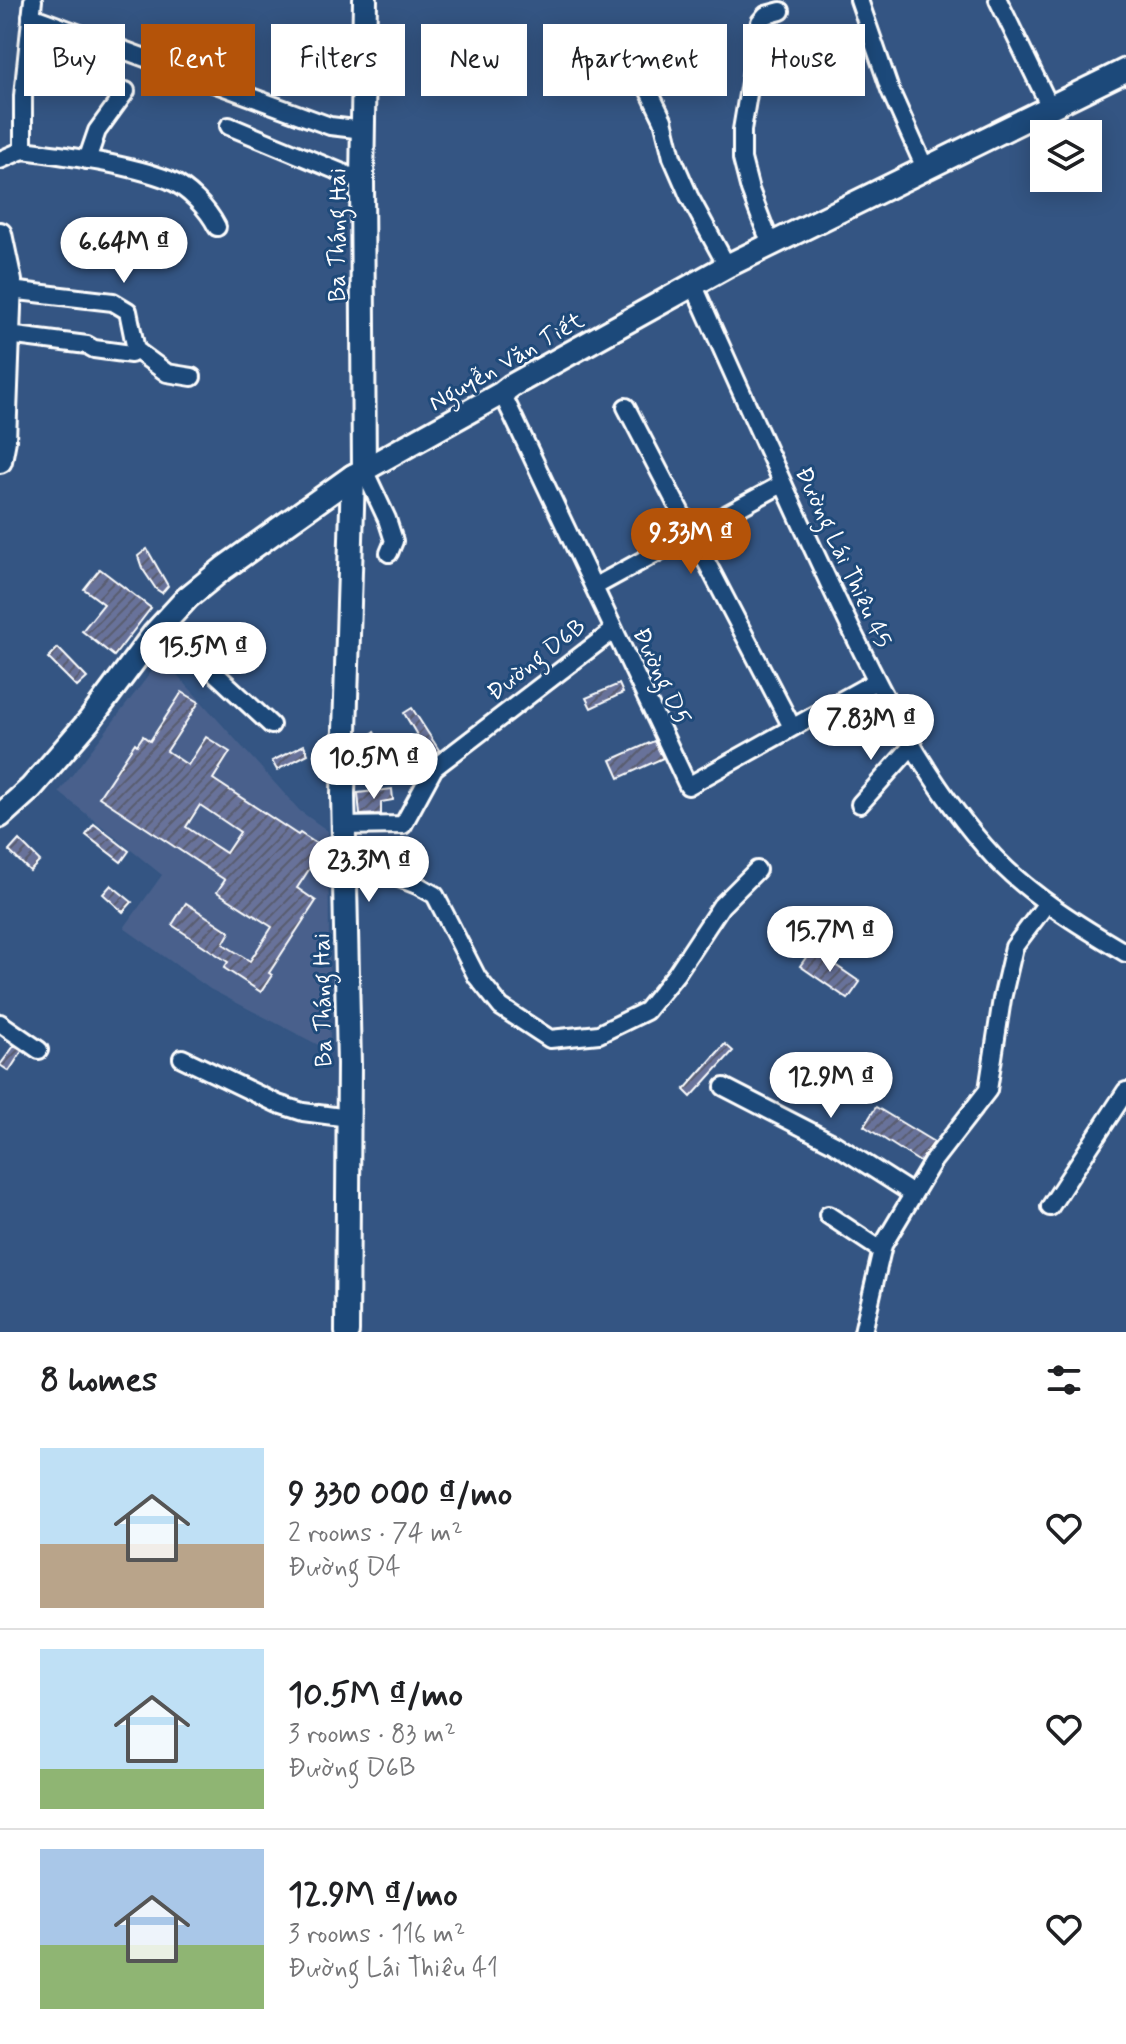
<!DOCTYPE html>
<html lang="en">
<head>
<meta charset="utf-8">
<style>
	:root { --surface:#fff; --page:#f2f2f2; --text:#202124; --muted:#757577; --line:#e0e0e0; --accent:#b45309 }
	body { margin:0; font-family:Mynerve,sans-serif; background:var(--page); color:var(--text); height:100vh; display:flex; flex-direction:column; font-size:30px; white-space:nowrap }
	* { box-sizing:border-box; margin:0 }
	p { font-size:26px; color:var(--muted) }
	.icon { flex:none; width:44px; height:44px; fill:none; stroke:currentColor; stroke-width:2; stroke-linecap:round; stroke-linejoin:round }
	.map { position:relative; height:1332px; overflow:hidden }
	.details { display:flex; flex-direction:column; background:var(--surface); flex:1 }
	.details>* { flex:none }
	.banner { position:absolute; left:24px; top:24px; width:1078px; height:72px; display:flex; gap:16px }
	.buttons { position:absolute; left:1030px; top:120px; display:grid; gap:16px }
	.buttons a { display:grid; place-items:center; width:72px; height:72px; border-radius:0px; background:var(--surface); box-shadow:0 4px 20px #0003; font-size:40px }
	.price { position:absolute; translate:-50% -68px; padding:0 18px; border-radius:28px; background:#fff; color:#222; font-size:26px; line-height:52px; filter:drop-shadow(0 2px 4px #0008) }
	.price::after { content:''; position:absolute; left:50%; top:48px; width:24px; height:18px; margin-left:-12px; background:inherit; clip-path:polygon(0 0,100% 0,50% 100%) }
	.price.selected { background:var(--accent); color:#fff }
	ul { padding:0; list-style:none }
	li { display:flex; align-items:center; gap:24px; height:200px; padding:0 40px }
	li+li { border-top:2px solid var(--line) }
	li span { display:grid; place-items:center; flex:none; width:224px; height:160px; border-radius:0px; color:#555 }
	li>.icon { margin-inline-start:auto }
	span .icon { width:96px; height:96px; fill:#fffc; stroke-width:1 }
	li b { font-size:34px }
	h2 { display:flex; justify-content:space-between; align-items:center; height:96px; padding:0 40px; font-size:34px }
	.chip { padding:0 28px; border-radius:0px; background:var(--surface); box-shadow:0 4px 20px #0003; font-size:28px; line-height:72px }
	.chip.selected { background:var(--accent); color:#fff }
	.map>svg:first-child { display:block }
	.built { fill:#48618c }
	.building { fill:url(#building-hatch); stroke:#fff; stroke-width:2; fill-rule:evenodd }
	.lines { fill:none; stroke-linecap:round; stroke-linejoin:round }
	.street-casing { stroke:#fff; stroke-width:22 }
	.secondary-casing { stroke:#fff; stroke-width:28 }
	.street { stroke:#1f4a7a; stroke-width:16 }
	.secondary { stroke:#1f4a7a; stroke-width:22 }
	.labels { text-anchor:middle; stroke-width:6; stroke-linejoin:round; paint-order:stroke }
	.street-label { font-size:24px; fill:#fff; stroke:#1f4a7a }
</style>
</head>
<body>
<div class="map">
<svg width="1126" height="1332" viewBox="0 0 1126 1332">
	<defs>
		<pattern id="building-hatch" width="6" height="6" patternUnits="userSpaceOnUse" patternTransform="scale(2)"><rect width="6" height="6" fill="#68729a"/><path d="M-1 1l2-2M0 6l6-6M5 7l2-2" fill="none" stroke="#595d6f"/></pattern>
	</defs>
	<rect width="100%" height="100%" fill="#345583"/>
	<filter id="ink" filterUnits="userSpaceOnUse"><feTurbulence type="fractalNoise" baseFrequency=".0125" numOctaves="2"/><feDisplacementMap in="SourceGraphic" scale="16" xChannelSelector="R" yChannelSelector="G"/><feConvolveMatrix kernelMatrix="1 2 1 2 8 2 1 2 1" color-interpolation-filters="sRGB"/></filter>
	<g filter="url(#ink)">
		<path class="built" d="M162,658L300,811L328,831L330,1051L210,989L124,928L162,875L59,792Z"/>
		<g class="building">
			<path d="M147,549L168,586L162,593L156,589L142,568L138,556Z"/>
			<path d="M100,569L151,608L114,656L82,631L104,604L84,589Z"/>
			<path d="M58,648L87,678L77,687L48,658Z"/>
			<path d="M619,684L623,693L591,708L586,698Z"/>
			<path d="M182,692L199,702L167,751L188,765L206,737L230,752L213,779L298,835L300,833L323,848L297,888L316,901L269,973L272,975L261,992L224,968L228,962L172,925L186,903L230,932L223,944L250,961L272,927L217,892L225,880L99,797L135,743L137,745L143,736L150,741ZM200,805L240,832L226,853L186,827Z"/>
			<path d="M412,708L439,750L430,757L404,713Z"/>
			<path d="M374,732L380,742L362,754L359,741Z"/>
			<path d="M654,741L663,758L619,778L611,760Z"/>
			<path d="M304,745L308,754L277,770L272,761Z"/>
			<path d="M392,789L393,800L381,802V814L360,815L358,793Z"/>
			<path d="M94,824L129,851L121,862L86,835Z"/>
			<path d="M19,840L40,861L30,871L9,851Z"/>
			<path d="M111,885L132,902L123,912L103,894Z"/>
			<path d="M812,949L860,982L848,999L800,966Z"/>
			<path d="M725,1044L733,1051L691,1097L684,1090Z"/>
			<path d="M14,1046L22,1051L9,1071L0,1065Z"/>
			<path d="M876,1107L934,1142L920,1162L864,1126Z"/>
		</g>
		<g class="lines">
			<defs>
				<g id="street">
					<path d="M859,0L890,90L925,168"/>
					<path d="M998,0L1050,107"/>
					<path d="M31,16L330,126L364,130"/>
					<path d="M755,48L810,68"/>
					<path d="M629,64L646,85L663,120L672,157L689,196L727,266"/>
					<path d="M229,126L362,181"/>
					<path d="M23,150C67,156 128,164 169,180C188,188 208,209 217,227"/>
					<path d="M0,160L23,150V96L33,0"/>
					<path d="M87,160L97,131L126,91"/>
					<path d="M771,245L750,190L742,159V130L760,22L766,15L781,11"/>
					<path d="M694,286C738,385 783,485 829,583C875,680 921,778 994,857C1031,896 1080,926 1126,953"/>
					<path d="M10,290L113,302L128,311L136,350L167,373L192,377"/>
					<path d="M8,335L87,345L94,349L131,354L136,350"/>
					<path d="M502,393L688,786L876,681"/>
					<path d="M626,407L792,727"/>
					<path d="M364,470L387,519L394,541L389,553"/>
					<path d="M594,587L782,484"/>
					<path d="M163,625L271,725"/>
					<path d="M860,804L912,746"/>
					<path d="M344,826L403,825L434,768L614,630"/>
					<path d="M345,861L376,869L417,885L435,895L477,977L501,1007L550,1039L599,1034L646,1011L676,974L721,906L757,870"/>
					<path d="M0,1023L39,1050"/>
					<path d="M182,1058L278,1104L303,1112L349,1118"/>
					<path d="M724,1087L833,1143L913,1194"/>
					<path d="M1050,1207L1126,1091"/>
					<path d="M828,1215L881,1250"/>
					<path d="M863,1332L883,1245L933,1161L988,1090L1002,999L1014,947L1047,903"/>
				</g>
				<g id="secondary">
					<path d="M0,234L10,281L4,440L0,461"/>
					<path d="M364,470L362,181L365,0"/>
					<path d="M0,816L31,788L89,721L154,634L187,598L224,568L353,476L502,393L511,386L727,266L1126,70"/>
					<path d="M347,1332L349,1064L343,794L353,476"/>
				</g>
			</defs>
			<use href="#street" class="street-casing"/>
			<use href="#secondary" class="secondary-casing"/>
			<use href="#street" class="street"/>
			<use href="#secondary" class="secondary"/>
		</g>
	</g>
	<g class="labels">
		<g class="street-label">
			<text transform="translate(337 235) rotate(-90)" y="8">Ba Tháng Hai</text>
			<text transform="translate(506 361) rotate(-30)" y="8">Nguyễn Văn Tiết</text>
			<text transform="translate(844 557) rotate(65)" y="8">Đường Lái Thiêu 45</text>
			<text transform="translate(536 659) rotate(-38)" y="8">Đường D6B</text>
			<text transform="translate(662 676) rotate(65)" y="8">Đường D5</text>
			<text transform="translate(322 1000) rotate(-91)" y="8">Ba Tháng Hai</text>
		</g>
	</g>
</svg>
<div class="buttons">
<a><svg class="icon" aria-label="layers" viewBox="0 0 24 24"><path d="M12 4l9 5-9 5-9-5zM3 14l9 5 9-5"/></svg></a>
</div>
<b class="price" style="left:124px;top:285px">6.64M ₫</b>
<b class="price selected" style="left:691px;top:576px">9.33M ₫</b>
<b class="price" style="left:203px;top:690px">15.5M ₫</b>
<b class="price" style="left:871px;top:762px">7.83M ₫</b>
<b class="price" style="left:374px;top:801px">10.5M ₫</b>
<b class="price" style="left:369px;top:904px">23.3M ₫</b>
<b class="price" style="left:830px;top:974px">15.7M ₫</b>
<b class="price" style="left:831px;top:1120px">12.9M ₫</b>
<div class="banner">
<a class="chip">Buy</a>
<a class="chip selected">Rent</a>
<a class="chip">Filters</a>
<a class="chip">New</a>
<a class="chip">Apartment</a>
<a class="chip">House</a>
</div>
</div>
<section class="details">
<h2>8 homes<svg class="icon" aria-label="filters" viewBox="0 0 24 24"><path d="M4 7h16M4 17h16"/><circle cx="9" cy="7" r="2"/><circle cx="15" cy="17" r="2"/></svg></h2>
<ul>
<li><span style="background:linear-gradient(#bfe0f5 60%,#b9a48a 0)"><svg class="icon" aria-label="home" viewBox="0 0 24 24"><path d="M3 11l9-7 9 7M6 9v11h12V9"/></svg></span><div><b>9 330 000 ₫/mo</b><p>2 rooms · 74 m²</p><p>Đường D4</p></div><svg class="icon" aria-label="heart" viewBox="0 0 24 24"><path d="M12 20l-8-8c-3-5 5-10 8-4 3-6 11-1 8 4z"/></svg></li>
<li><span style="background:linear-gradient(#bfe0f5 75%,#8fb573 0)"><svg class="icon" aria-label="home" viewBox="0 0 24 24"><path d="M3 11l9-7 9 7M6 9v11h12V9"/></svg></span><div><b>10.5M ₫/mo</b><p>3 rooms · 83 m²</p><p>Đường D6B</p></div><svg class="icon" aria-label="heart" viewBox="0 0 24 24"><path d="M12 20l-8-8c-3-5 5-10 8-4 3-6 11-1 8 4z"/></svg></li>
<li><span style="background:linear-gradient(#a9c7e8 60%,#8fb573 0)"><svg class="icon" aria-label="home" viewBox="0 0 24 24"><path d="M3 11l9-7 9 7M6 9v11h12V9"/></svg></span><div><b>12.9M ₫/mo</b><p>3 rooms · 116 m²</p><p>Đường Lái Thiêu 41</p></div><svg class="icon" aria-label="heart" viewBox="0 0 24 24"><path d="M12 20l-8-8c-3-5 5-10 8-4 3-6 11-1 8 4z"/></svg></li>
</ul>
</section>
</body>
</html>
